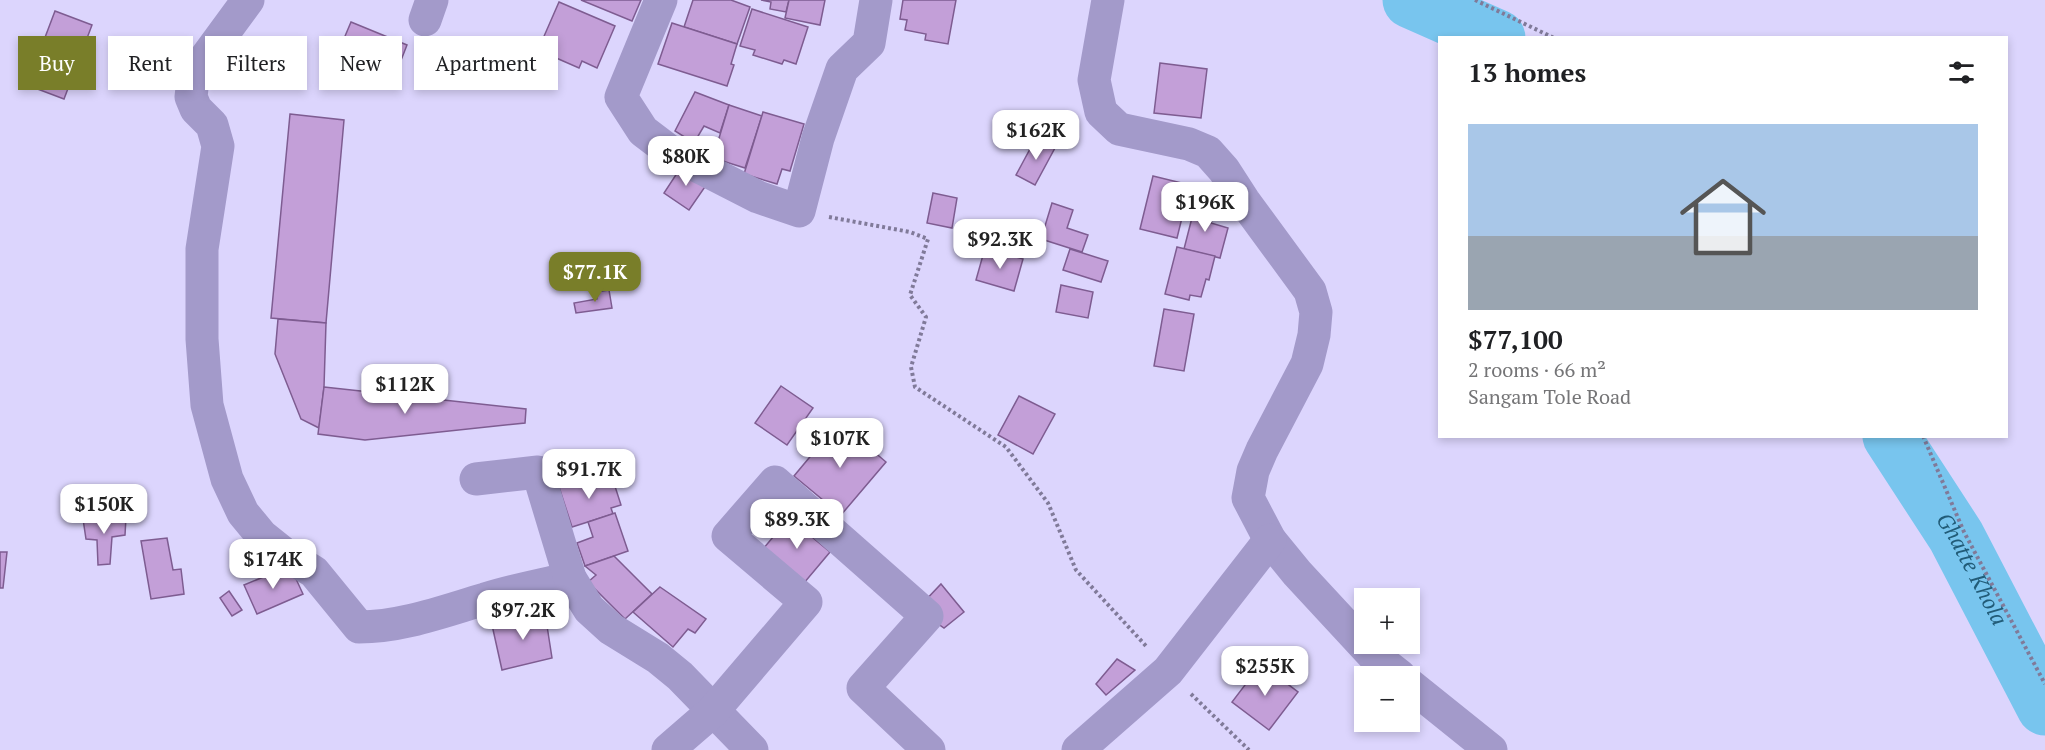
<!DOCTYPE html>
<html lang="en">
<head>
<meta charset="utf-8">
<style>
	:root { --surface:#fff; --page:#f6f6f6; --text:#202124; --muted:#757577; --accent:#797e29 }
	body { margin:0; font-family:"PT Serif",serif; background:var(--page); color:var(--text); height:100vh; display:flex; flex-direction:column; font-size:22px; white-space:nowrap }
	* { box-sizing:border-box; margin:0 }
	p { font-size:20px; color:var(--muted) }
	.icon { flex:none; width:33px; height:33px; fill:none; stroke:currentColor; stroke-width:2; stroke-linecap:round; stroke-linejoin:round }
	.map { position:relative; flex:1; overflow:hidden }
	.details { position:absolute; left:1438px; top:36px; width:570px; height:402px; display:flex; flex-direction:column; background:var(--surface); border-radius:0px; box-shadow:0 3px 9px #0003 }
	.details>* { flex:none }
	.top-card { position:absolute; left:18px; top:36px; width:570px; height:54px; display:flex; gap:12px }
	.controls { position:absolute; left:1354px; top:588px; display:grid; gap:12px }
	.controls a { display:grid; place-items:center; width:66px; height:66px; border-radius:0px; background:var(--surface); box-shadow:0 3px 9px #0003; font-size:30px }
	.price { position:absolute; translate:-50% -51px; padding:0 14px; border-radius:12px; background:#fff; color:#222; font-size:20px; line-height:39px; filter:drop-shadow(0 2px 3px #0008) }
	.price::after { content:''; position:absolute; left:50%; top:36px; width:18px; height:14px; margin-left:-9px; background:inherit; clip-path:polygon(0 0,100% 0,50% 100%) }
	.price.current { background:var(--accent); color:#fff }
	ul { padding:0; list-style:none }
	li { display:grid; align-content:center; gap:12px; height:318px; padding:0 30px }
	li span { display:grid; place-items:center; height:186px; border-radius:0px; color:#555 }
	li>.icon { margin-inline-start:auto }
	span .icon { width:108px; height:108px; fill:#fffc; stroke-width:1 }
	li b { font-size:26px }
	h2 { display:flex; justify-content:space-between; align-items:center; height:72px; padding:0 30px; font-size:26px }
	.pill { padding:0 21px; border-radius:0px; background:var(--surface); box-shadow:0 3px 9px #0003; font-size:21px; line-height:54px }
	.pill.current { background:var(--accent); color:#fff }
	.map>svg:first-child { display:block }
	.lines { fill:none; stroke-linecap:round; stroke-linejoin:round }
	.river { stroke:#78c5ee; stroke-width:57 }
	.building { fill:#c39fd8; stroke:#7e5c91; stroke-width:1.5 }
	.path { stroke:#807a99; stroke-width:4; stroke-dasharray:3 3; stroke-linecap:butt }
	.street { stroke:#a39aca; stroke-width:33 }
	.labels { text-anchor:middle; stroke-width:4.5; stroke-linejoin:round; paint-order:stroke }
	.water-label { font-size:22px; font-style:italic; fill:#225c78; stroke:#e9e5ff }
</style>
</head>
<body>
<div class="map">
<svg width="2045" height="750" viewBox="0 0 2045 750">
	<rect width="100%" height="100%" fill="#dcd5fd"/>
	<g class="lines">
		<g class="river">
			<path d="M1411,0L1497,38"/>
			<path id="s1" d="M1891,436L1956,536L2045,707"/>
		</g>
	</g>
	<g class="building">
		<path d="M581,0H641L632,21Z"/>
		<path d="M693,0H731L750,7L737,44L684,27Z"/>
		<path d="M761,0H789L786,12L770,9L771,2Z"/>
		<path d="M789,0H825L820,25L785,18Z"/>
		<path d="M903,0H956L948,44L925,40L926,34L905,30L907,20L900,19Z"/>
		<path d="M559,2L615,26L597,68L582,61L579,68L538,50Z"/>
		<path d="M752,9L808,27L796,64L784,60L782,64L753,55L755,50L740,46Z"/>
		<path d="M55,11L92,25L64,99L27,85Z"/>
		<path d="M351,22L407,45L396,73L378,65L371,83L332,67Z"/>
		<path d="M672,23L737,44L731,64L734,65L727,86L658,64Z"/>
		<path d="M1160,63L1207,69L1201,118L1154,113Z"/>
		<path d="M695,92L729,105L720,133L704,126L694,143L675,131Z"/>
		<path d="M729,105L762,116L745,168L713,158Z"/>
		<path d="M763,112L804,124L790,171L782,169L777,184L744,174Z"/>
		<path d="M290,114L344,120L326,323L271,318Z"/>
		<path d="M1037,136L1056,146L1035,185L1016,175Z"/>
		<path d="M683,164L709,181L689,210L664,193Z"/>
		<path d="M1153,176L1190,185L1177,238L1140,229Z"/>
		<path d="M933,193L957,198L952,228L927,223Z"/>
		<path d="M1196,202L1215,207L1211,223L1228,228L1220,258L1184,249Z"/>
		<path d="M1052,203L1073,210L1067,228L1088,235L1082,252L1041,239Z"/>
		<path d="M1177,247L1215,256L1209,280L1206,279L1201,297L1190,295L1189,300L1165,294Z"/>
		<path d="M985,248L1023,259L1014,291L976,280Z"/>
		<path d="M1070,249L1108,261L1101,282L1063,270Z"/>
		<path d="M1061,285L1093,292L1088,318L1056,312Z"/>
		<path d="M609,290L612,308L576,313L574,303L597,299L596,292Z"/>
		<path d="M1164,309L1194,314L1184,371L1154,366Z"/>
		<path d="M278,319L326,323L324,387L319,428L301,419L275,354Z"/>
		<path d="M781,386L813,408L787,445L755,423Z"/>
		<path d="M324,387L526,409L525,423L365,440L318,434Z"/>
		<path d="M1019,396L1055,414L1033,454L998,435Z"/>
		<path d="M839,422L886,462L841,515L794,476Z"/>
		<path d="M581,477L584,486L612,477L621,505L611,508L613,514L572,527L558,484Z"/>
		<path d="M615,513L628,551L585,566L577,543L593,537L588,522Z"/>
		<path d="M126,517L125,535L112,537L110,564L98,565L97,540L86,539L83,519Z"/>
		<path d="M789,518L830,552L804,583L763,549Z"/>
		<path d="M167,538L173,570L181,569L184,594L151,599L141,541Z"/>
		<path d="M0,552H7L3,588H0Z"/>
		<path d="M614,556L652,594L625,619L588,582L596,575L585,566Z"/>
		<path d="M290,566L303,594L257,614L244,585Z"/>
		<path d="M941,584L964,612L944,628L927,616L922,604Z"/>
		<path d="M660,587L706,619L695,633L688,629L673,647L633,612Z"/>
		<path d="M229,591L242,610L232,616L220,598Z"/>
		<path d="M545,613L552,658L502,670L492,625Z"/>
		<path d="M1117,659L1135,670L1106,695L1096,684Z"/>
		<path d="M1261,664L1298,692L1269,730L1232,702Z"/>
	</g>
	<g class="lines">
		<g class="path">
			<path d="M1475,0L1554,38"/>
			<path d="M829,217L910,232L928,239L910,295L926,317L911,367L915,387L1006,447L1048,503L1076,570L1147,647"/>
			<path d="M1923,436L1964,532L2045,684"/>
			<path d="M1191,694L1249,750"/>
		</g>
		<g class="street">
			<path d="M248,0L204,60L193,79L191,97L196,109L212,125L218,146L202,249V339L207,405L227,479L243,513L262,536L282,552L314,572L359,627C402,627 444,611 485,599C513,590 542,585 570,578"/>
			<path d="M661,0L621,97L643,131L672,153L758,197L799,211L818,138L842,69L869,43L876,0"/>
			<path d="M1108,0L1094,80L1101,112L1119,129L1189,144L1208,152L1224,170L1244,201L1310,291L1316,312L1314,335L1307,364L1262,450L1253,471L1248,498L1270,540L1297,573L1372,654L1400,676"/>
			<path d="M425,20L432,0"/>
			<path d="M476,479L538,472L570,578L589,609L611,629L658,658L680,676L752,750"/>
			<path d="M1410,685L1491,750"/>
			<path d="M668,750L713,711L806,602L728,536L775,482L927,616L863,688L929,750"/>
			<path d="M1078,750L1168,671L1270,540"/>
		</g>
	</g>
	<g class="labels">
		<g class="water-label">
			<text dy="8" stroke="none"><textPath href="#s1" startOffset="156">Ghatte Khola</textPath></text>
		</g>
	</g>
</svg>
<div class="controls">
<a>+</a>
<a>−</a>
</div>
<b class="price" style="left:1036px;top:161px">$162K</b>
<b class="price" style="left:686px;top:187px">$80K</b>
<b class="price" style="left:1205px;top:233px">$196K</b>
<b class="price" style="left:1000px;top:270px">$92.3K</b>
<b class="price current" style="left:595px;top:303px">$77.1K</b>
<b class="price" style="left:405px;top:415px">$112K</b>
<b class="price" style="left:840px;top:469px">$107K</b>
<b class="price" style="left:589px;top:500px">$91.7K</b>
<b class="price" style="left:104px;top:535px">$150K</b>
<b class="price" style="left:797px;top:550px">$89.3K</b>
<b class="price" style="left:273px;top:590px">$174K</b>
<b class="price" style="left:523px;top:641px">$97.2K</b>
<b class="price" style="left:1265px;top:697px">$255K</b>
<div class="top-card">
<a class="pill current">Buy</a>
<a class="pill">Rent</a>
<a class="pill">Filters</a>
<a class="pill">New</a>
<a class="pill">Apartment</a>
</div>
<section class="details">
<h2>13 homes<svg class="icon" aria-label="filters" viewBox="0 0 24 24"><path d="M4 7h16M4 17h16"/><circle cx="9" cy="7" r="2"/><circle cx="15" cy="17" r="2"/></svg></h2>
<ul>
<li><span style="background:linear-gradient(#a9c7e8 60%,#9aa5b1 0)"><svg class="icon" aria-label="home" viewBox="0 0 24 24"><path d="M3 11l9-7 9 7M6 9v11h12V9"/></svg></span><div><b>$77,100</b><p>2 rooms · 66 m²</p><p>Sangam Tole Road</p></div></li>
</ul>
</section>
</div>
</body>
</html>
